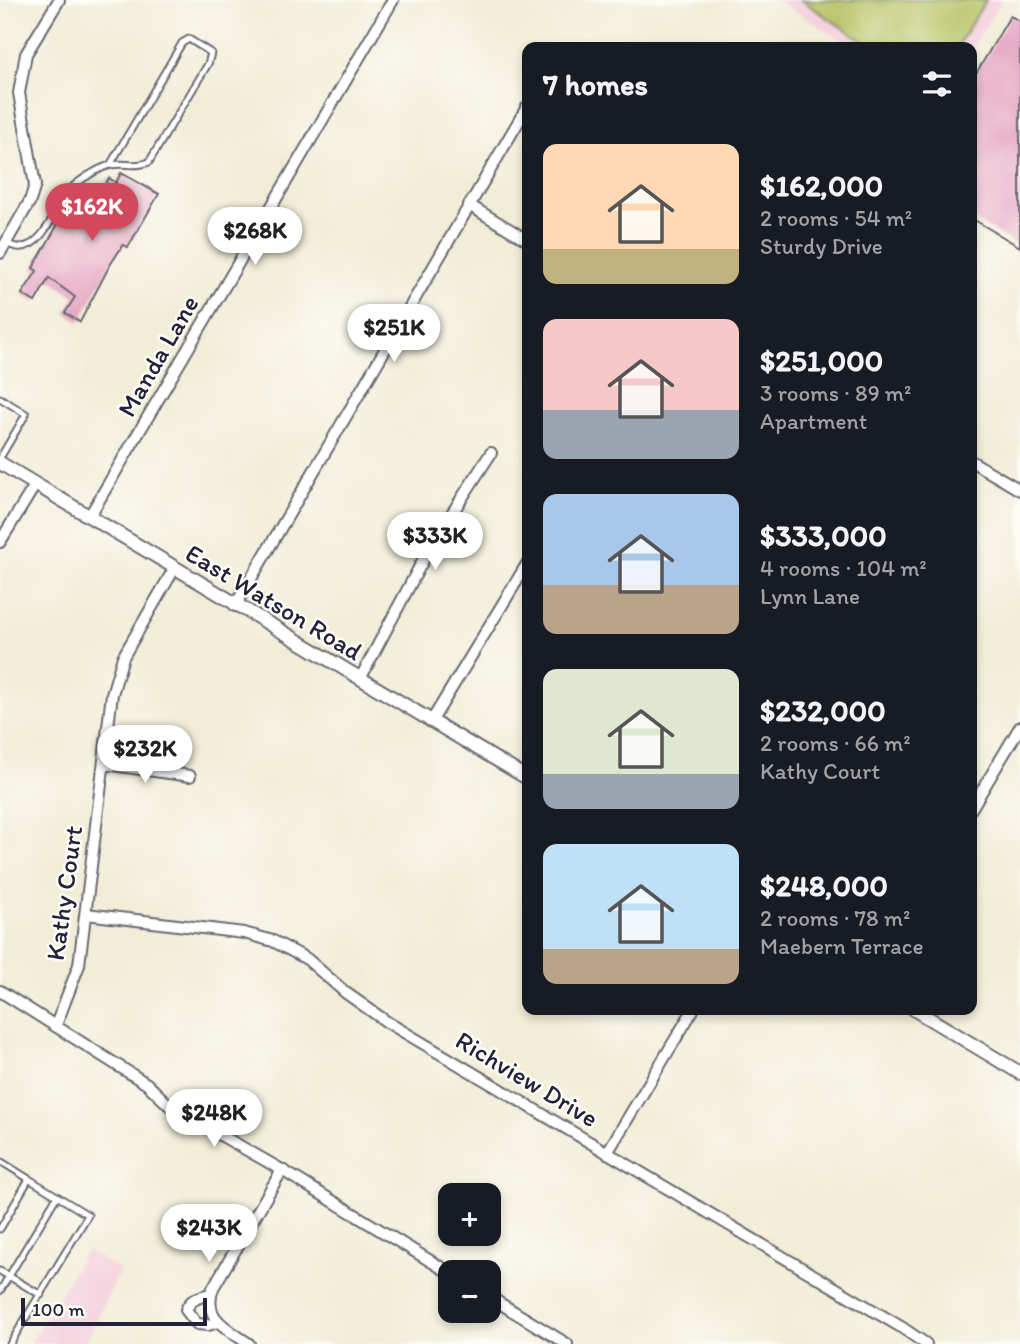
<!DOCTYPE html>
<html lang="en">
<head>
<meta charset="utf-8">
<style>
	:root { --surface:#171b24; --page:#242831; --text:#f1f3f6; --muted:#9ea1a6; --accent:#d1495b }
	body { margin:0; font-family:Itim,sans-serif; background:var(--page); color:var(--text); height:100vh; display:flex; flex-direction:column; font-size:26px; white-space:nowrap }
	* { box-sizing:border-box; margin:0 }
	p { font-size:23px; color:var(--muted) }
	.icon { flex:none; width:38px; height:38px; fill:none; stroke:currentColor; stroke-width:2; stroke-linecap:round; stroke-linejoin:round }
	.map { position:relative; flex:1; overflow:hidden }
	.side { position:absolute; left:522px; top:42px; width:455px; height:973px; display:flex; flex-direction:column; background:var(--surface); border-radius:14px; box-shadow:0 4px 10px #0003 }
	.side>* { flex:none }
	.controls { position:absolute; left:438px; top:1183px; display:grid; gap:14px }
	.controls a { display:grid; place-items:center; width:63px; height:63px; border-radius:14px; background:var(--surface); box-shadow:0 4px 10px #0003; font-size:35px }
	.scale { position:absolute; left:21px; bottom:18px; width:186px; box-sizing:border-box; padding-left:7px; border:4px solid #22223b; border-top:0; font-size:19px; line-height:24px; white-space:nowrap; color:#22223b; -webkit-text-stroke:5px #fdfcf7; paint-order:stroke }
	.price { position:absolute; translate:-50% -60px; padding:0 16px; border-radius:24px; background:#fff; color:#222; font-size:23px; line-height:46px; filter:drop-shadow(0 2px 4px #0008) }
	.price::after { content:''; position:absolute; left:50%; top:42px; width:21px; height:16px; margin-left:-10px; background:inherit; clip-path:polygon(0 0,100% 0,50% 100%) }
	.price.selected { background:var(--accent); color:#fff }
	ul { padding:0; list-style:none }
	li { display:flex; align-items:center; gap:21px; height:175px; padding:0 21px }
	li span { display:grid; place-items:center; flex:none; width:196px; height:140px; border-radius:14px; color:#555 }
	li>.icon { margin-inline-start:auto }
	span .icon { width:84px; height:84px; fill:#fffc; stroke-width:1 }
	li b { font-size:30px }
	h2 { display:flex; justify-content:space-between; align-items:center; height:84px; padding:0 21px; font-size:30px }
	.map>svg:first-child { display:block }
	.built { fill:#f4cfdd }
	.green { fill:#b6c365; stroke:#6c7250; stroke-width:2 }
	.building { fill:#e39ebd }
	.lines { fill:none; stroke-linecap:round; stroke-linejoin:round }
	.service-casing { stroke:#6b6972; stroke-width:9 }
	.minor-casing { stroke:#6b6972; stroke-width:14 }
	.tertiary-casing { stroke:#6b6972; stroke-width:16 }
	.service { stroke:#fff; stroke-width:5 }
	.minor { stroke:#fff; stroke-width:10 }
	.tertiary { stroke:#fff; stroke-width:12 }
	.labels { text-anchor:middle; stroke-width:5; stroke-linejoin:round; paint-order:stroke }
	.street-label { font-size:26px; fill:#22223b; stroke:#fdfcf7 }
</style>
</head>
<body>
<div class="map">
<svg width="1020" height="1344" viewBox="0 0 1020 1344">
	<rect width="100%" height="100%" fill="#fdfcf7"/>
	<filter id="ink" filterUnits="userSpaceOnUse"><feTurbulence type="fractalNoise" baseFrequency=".0143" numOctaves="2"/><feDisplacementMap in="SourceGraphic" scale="14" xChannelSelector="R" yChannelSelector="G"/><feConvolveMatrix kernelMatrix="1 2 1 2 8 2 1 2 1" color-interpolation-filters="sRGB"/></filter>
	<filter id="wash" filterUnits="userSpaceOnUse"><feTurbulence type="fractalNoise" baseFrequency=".00686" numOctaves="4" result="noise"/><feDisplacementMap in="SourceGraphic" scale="28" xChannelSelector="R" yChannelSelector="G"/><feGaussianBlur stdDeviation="1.57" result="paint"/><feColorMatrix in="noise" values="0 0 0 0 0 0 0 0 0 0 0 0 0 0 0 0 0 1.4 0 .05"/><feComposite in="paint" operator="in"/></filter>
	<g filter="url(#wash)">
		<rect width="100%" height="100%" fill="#f2edd7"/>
		<g class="built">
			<path d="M776,0H1001L971,50V47H854Z"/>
			<path d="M86,1250L120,1270L85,1344H30Z"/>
		</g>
		<path class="green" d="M801,0H986L957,47H872Z"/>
		<g id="blocks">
			<g class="building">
				<path d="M1010,16L1020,21V247L971,218V82Z"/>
				<path d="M121,173L159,194L128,247L123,245L110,265L80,322L65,313L75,297L49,278L35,302L22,294L37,271L33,268L57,226L55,224L60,215L65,218L70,214L83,222L109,178L116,183Z"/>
			</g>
		</g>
	</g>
	<g filter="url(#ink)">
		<use href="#blocks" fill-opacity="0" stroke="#6b6972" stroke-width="2"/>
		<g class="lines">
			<defs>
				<g id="service">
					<path d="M6,243C10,245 16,248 21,247C47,246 58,197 77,183C85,177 101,167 111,165C124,162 136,168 149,162L208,64L211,53L189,39L182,43L110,165"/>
					<path d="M0,398L26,414L0,458"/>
					<path d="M0,1161L29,1179"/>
					<path d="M0,1229L29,1179L88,1215L10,1344"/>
					<path d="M0,1271L41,1295"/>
					<path d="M0,1291L57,1196"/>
				</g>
				<g id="minor">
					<path d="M469,205L527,240"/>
					<path d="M0,253L30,201L35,185L19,93L26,54L59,0"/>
					<path d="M971,461L1020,490"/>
					<path d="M89,517L393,0"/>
					<path d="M0,542L35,485"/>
					<path d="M235,606L527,107"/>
					<path d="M360,679L429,549L491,453"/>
					<path d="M431,722L527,564"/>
					<path d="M105,764L190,776"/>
					<path d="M971,809L1020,727"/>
					<path d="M86,914L244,933L273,941L307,959L346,993L387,1022L901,1327L926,1344"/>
					<path d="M0,991L147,1084L171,1107L282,1170L450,1273"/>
					<path d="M56,1025L79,965L112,694L123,657L174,569"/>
					<path d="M607,1153L693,1010"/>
					<path d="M211,1294C199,1297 191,1298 186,1310L197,1324L208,1325L218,1322"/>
					<path d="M488,1296L567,1344"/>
					<path d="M249,1344C227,1328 202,1319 213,1288L282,1170"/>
				</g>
				<g id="tertiary">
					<path d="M0,463L527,778"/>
					<path d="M915,1010L1020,1073"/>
				</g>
			</defs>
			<use href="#service" class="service-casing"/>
			<use href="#minor" class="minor-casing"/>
			<use href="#tertiary" class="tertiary-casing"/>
			<use href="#service" class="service"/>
			<use href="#minor" class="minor"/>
			<use href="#tertiary" class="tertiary"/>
		</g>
	</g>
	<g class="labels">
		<g class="street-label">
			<text transform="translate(158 356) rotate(-60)" y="9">Manda Lane</text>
			<text transform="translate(274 602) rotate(31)" y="9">East Watson Road</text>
			<text transform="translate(64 893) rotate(-82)" y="9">Kathy Court</text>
			<text transform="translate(527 1079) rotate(31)" y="9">Richview Drive</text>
		</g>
	</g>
</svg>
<div class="controls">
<a>+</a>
<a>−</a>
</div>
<div class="scale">100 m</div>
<b class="price selected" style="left:92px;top:243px">$162K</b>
<b class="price" style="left:255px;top:267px">$268K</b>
<b class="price" style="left:394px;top:364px">$251K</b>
<b class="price" style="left:435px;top:572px">$333K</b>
<b class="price" style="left:145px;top:785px">$232K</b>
<b class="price" style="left:214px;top:1149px">$248K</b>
<b class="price" style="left:209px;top:1264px">$243K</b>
<section class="side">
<h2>7 homes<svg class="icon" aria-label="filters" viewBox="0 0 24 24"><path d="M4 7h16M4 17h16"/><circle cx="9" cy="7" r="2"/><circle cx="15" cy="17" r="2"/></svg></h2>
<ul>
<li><span style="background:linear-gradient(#ffd9b3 75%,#c2b280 0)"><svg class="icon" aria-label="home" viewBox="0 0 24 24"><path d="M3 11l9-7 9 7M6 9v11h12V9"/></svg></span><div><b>$162,000</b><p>2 rooms · 54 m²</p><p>Sturdy Drive</p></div></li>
<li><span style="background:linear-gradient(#f6c9c9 65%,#9aa5b1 0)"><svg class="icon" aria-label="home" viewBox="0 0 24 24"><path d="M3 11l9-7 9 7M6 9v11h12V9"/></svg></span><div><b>$251,000</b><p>3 rooms · 89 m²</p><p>Apartment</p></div></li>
<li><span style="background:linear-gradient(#a9c7e8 65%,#b9a48a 0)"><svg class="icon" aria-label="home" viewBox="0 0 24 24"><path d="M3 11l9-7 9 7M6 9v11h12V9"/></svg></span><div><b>$333,000</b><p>4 rooms · 104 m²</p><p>Lynn Lane</p></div></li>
<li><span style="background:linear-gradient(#dfe7d0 75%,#9aa5b1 0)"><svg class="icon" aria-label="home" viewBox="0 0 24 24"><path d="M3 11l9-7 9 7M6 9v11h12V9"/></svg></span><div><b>$232,000</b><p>2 rooms · 66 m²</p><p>Kathy Court</p></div></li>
<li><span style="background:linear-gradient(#bfe0f5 75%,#b9a48a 0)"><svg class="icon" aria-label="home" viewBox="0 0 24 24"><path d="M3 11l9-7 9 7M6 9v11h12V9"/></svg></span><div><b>$248,000</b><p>2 rooms · 78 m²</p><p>Maebern Terrace</p></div></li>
</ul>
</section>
</div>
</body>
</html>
